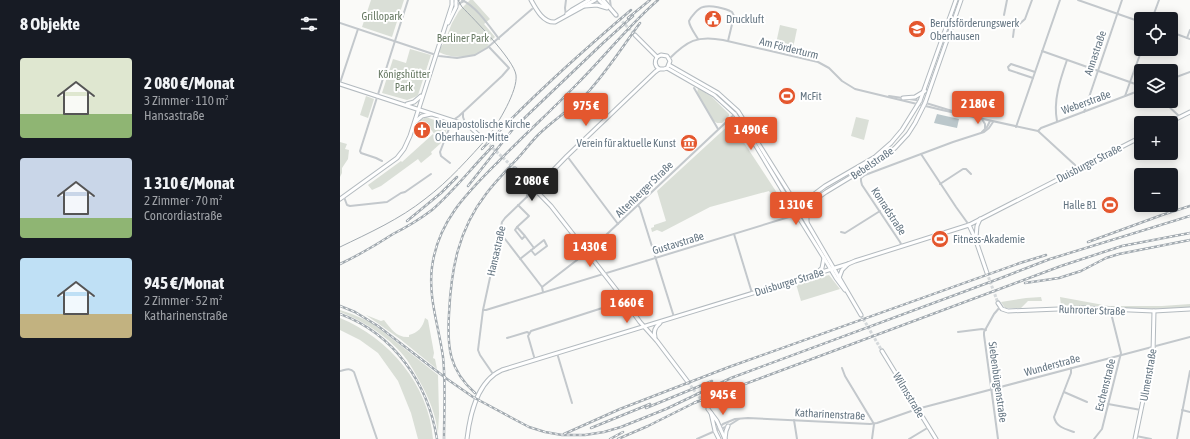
<!DOCTYPE html>
<html lang="de">
<head>
<meta charset="utf-8">
<style>
	:root { --surface:#171b24; --page:#242831; --text:#f1f3f6; --muted:#9ea1a6; --accent:#e4572e }
	body { margin:0; font-family:"Asap Condensed",sans-serif; background:var(--page); color:var(--text); height:100vh; display:flex; flex-direction:column; font-size:15px; white-space:nowrap }
	* { box-sizing:border-box; margin:0 }
	p { font-size:13px; color:var(--muted) }
	.icon { flex:none; width:22px; height:22px; fill:none; stroke:currentColor; stroke-width:2; stroke-linecap:round; stroke-linejoin:round }
	.map { position:relative; flex:1; overflow:hidden }
	.details { display:flex; flex-direction:column; background:var(--surface); width:340px }
	.details>* { flex:none }
	.buttons { position:absolute; left:794px; top:12px; display:grid; gap:8px }
	.buttons a { display:grid; place-items:center; width:44px; height:44px; border-radius:4px; background:var(--surface); box-shadow:0 2px 10px #0003; font-size:20px }
	.price { position:absolute; translate:-50% -34px; padding:0 9px; border-radius:4px; background:var(--accent); color:#fff; font-size:13px; line-height:26px; filter:drop-shadow(0 1px 2px #0008) }
	.price::after { content:''; position:absolute; left:50%; top:24px; width:12px; height:9px; margin-left:-6px; background:inherit; clip-path:polygon(0 0,100% 0,50% 100%) }
	.price.selected { background:#222; color:#fff }
	ul { padding:0; list-style:none }
	li { display:flex; align-items:center; gap:12px; height:100px; padding:0 20px }
	li span { display:grid; place-items:center; flex:none; width:112px; height:80px; border-radius:4px; color:#555 }
	li>.icon { margin-inline-start:auto }
	span .icon { width:48px; height:48px; fill:#fffc; stroke-width:1 }
	li b { font-size:17px }
	h2 { display:flex; justify-content:space-between; align-items:center; height:48px; padding:0 20px; font-size:17px }
	main { display:flex; flex:1; min-height:0 }
	.map>svg:first-child { display:block }
	.green { fill:#dadfd7 }
	.water { fill:#bbc7cb }
	.lines { fill:none; stroke-linecap:round; stroke-linejoin:round }
	.secondary-tunnel { stroke:#d5d9db; stroke-width:3; stroke-dasharray:3 1.5; stroke-linecap:butt }
	.secondary-casing { stroke:#b3babf; stroke-width:5 }
	.street { stroke:#c3c8cc; stroke-width:2 }
	.secondary { stroke:#fff; stroke-width:3 }
	.tram { stroke:#a2aab0; stroke-width:1 }
	.rail-casing { stroke:#a2aab0; stroke-width:2.5 }
	.rail { stroke:#fff; stroke-width:1; stroke-dasharray:3; stroke-linecap:butt }
	.labels { text-anchor:middle; stroke-width:4; stroke-linejoin:round; paint-order:stroke }
	.park-label { font-size:11px; fill:#687a64; stroke:#fff }
	.poi-label { font-size:11px; fill:#657683; stroke:#fff; text-anchor:start }
	.street-label { font-size:11px; fill:#657683; stroke:#fff }
</style>
</head>
<body>
<main>
<section class="details">
<h2>8 Objekte<svg class="icon" aria-label="filters" viewBox="0 0 24 24"><path d="M4 7h16M4 17h16"/><circle cx="9" cy="7" r="2"/><circle cx="15" cy="17" r="2"/></svg></h2>
<ul>
<li><span style="background:linear-gradient(#dfe7d0 70%,#8fb573 0)"><svg class="icon" aria-label="home" viewBox="0 0 24 24"><path d="M3 11l9-7 9 7M6 9v11h12V9"/></svg></span><div><b>2 080 €/Monat</b><p>3 Zimmer · 110 m²</p><p>Hansastraße</p></div></li>
<li><span style="background:linear-gradient(#c9d6e8 75%,#8fb573 0)"><svg class="icon" aria-label="home" viewBox="0 0 24 24"><path d="M3 11l9-7 9 7M6 9v11h12V9"/></svg></span><div><b>1 310 €/Monat</b><p>2 Zimmer · 70 m²</p><p>Concordiastraße</p></div></li>
<li><span style="background:linear-gradient(#bfe0f5 70%,#c2b280 0)"><svg class="icon" aria-label="home" viewBox="0 0 24 24"><path d="M3 11l9-7 9 7M6 9v11h12V9"/></svg></span><div><b>945 €/Monat</b><p>2 Zimmer · 52 m²</p><p>Katharinenstraße</p></div></li>
</ul>
</section>
<div class="map">
<svg width="850" height="439" viewBox="0 0 850 439">
	<rect width="100%" height="100%" fill="#fafaf8"/>
	<g class="green">
		<path d="M31,0H64L52,37L22,27Z"/>
		<path d="M130,0H133L150,19L144,24L155,37C151,40 149,44 147,47C136,59 111,59 99,52V49L104,43L112,23L119,11Z"/>
		<path d="M440,25L457,29L452,53L435,48Z"/>
		<path d="M70,49L91,55L78,95L75,97L67,100L42,93L53,59L66,63Z"/>
		<path d="M358,88L372,97L389,114V116L382,123H377L374,121L357,93Z"/>
		<path d="M26,96L34,99L28,118L20,115Z"/>
		<path d="M86,117L97,121H101V124H109L101,143L91,152L92,154L81,163L78,159L41,186L32,190L28,185L61,161L62,162L93,134L98,139C93,132 88,124 79,121Z"/>
		<path d="M516,117L529,120L524,140L511,136Z"/>
		<path d="M391,123L445,205L439,207L429,191L370,207L322,232L317,230L312,232L311,228L314,227V225L326,221L317,191Z"/>
		<path d="M0,142L7,144L5,149L9,150L8,159L2,168V173L0,177Z"/>
		<path d="M489,275L500,289L461,301L456,284Z"/>
		<path d="M701,297L702,301H688L681,308H665L661,302L686,298Z"/>
		<path d="M720,297L769,306H822L850,304V307L814,309L721,306Z"/>
		<path d="M0,310L12,314L32,323L98,375L99,414L98,434C96,415 89,398 80,382C76,375 72,367 67,360C52,339 24,321 0,312Z"/>
		<path d="M26,315L41,321L44,320C51,329 57,338 69,337V335C78,333 83,327 85,318L88,320L94,353L93,358L95,359L97,369L60,339Z"/>
		<path d="M0,318C49,338 89,385 93,439H78L71,413L58,381L38,353L20,340L0,330Z"/>
	</g>
	<path class="water" d="M597,114L619,119L617,128L594,123Z"/>
	<g class="lines">
		<g class="secondary-tunnel">
			<path d="M276,15L295,35"/>
			<path d="M143,139L175,169"/>
			<path d="M647,273L658,303"/>
			<path d="M521,315L542,351"/>
			<path d="M348,382L368,409"/>
		</g>
		<defs>
			<g id="secondary">
				<path d="M191,0C196,9 203,23 215,22L255,0"/>
				<path d="M259,0L266,7"/>
				<path d="M263,0L276,15"/>
				<path d="M245,6L257,5L267,8"/>
				<path d="M227,14L232,10L249,0"/>
				<path d="M108,23L116,7V0"/>
				<path d="M295,35L317,57"/>
				<path d="M317,57L321,55L327,56L330,61L328,66"/>
				<path d="M317,57C314,62 315,66 319,69"/>
				<path d="M329,65L378,93L398,111L455,202L521,315"/>
				<path d="M327,68L374,95L395,114L410,136L456,213L484,258L496,278L505,290"/>
				<path d="M0,84C42,98 84,111 126,125L131,128L143,139"/>
				<path d="M563,98L575,97L585,91"/>
				<path d="M67,104L74,102L81,96"/>
				<path d="M75,122L82,116L91,114"/>
				<path d="M828,123L850,112"/>
				<path d="M175,169L211,206L282,297L300,322L317,341L348,382"/>
				<path d="M195,189L227,156L315,72L319,69H324L327,68"/>
				<path d="M0,199L57,158L64,149L70,136L112,5V0"/>
				<path d="M457,207L485,186L535,157L551,143L562,130L580,101L616,0"/>
				<path d="M459,211L486,192L542,158L555,148L568,134L575,123L585,103L621,0"/>
				<path d="M467,222V212L470,204"/>
				<path d="M629,225L635,238L647,273"/>
				<path d="M636,237L637,226L640,219"/>
				<path d="M478,272L482,268L484,258"/>
				<path d="M499,278L502,270L508,264"/>
				<path d="M658,303L662,309L668,311L743,308L814,311L850,309"/>
				<path d="M315,337C313,331 315,327 320,323"/>
				<path d="M542,351L596,439"/>
				<path d="M368,409L377,421L385,439"/>
				<path d="M371,413L375,431L379,439"/>
				<path d="M127,439C130,414 137,381 162,370L508,264L515,261L629,225L801,137"/>
				<path d="M385,439L386,431L388,426"/>
				<path d="M795,439L813,352L814,311"/>
			</g>
		</defs>
		<use href="#secondary" class="secondary-casing"/>
		<g class="street">
			<path d="M122,0C137,7 149,26 159,39"/>
			<path d="M270,0L271,8"/>
			<path d="M738,0L801,22"/>
			<path d="M112,5L119,0"/>
			<path d="M116,7L120,3L124,1"/>
			<path d="M664,15L667,0"/>
			<path d="M226,16L225,8L226,0"/>
			<path d="M812,19L819,0"/>
			<path d="M0,23L99,56L117,58L135,55L147,48L192,9"/>
			<path d="M831,32L850,39"/>
			<path d="M673,37L674,29L685,19L692,0"/>
			<path d="M847,38L850,30"/>
			<path d="M358,39C355,34 349,26 349,21C351,17 358,8 363,7C371,5 385,8 392,12L394,16L388,41"/>
			<path d="M702,51L801,86"/>
			<path d="M329,59C347,41 357,35 383,40L478,62L489,68L502,81L515,89L602,110L698,131L735,165L738,169"/>
			<path d="M693,78L669,70L668,67L671,64L695,72"/>
			<path d="M831,79L850,72"/>
			<path d="M0,83L18,29"/>
			<path d="M354,88L378,129"/>
			<path d="M549,96L576,100L622,114"/>
			<path d="M785,96L802,49"/>
			<path d="M823,101L840,117"/>
			<path d="M744,112L782,0"/>
			<path d="M123,113V117L126,125"/>
			<path d="M642,119L645,124V128"/>
			<path d="M717,121C713,101 720,80 727,60"/>
			<path d="M676,127L720,0"/>
			<path d="M698,131L701,128L801,90"/>
			<path d="M642,132L647,127L650,121"/>
			<path d="M581,154L616,207L629,225"/>
			<path d="M227,156L278,224"/>
			<path d="M42,161L36,158L21,153L20,151L68,0"/>
			<path d="M110,163L101,156L100,152L112,121L119,116L162,76L169,68L149,47"/>
			<path d="M185,180L187,188V197"/>
			<path d="M600,184L623,169H626L631,174"/>
			<path d="M4,197L7,205L10,206L47,202L61,193L65,192L91,174"/>
			<path d="M298,205L300,208L334,317"/>
			<path d="M446,217L454,209"/>
			<path d="M177,227L189,216L178,205"/>
			<path d="M501,232L505,233L540,211"/>
			<path d="M394,234L412,293"/>
			<path d="M160,235L165,239L202,287L203,292"/>
			<path d="M185,236L177,227L175,230L182,239L185,236L194,248"/>
			<path d="M562,246L560,242L522,185L521,181V178L525,175L613,142L644,132L649,128L653,122"/>
			<path d="M180,259L204,240L207,246L195,255L191,250"/>
			<path d="M202,287L250,250L398,111"/>
			<path d="M143,310H146L449,217L456,213"/>
			<path d="M618,332L642,329L646,330"/>
			<path d="M167,338L187,332L189,333"/>
			<path d="M217,353L232,403"/>
			<path d="M195,360L188,336L191,331L284,301"/>
			<path d="M502,368L505,376L534,424L532,439"/>
			<path d="M731,368V373L714,417C716,427 725,429 734,432"/>
			<path d="M0,371C5,370 10,367 14,372L37,439"/>
			<path d="M153,374L140,355L138,350L143,310L162,222L165,218L194,190"/>
			<path d="M724,392L747,402"/>
			<path d="M768,404L801,410"/>
			<path d="M842,410L850,412"/>
			<path d="M454,420L457,439"/>
			<path d="M376,431L388,426L399,419"/>
			<path d="M796,436L811,439"/>
			<path d="M357,439L375,431L383,424L395,419L408,418L530,424L537,423L577,409L850,337"/>
			<path d="M569,439L589,427"/>
			<path d="M658,439L644,335V332L654,314L660,307"/>
			<path d="M754,439L762,429L781,353L771,313V309"/>
			<path d="M837,439L850,371"/>
		</g>
		<use href="#secondary" class="secondary"/>
		<path class="tram" d="M0,247C29,233 60,219 85,199C109,181 129,158 149,136C158,123 178,91 176,75C174,60 134,19 122,7L118,0"/>
		<defs>
			<g id="rail">
				<path d="M288,18L310,0"/>
				<path d="M142,149C189,99 239,54 291,10"/>
				<path d="M128,186L173,129L263,43L293,16"/>
				<path d="M67,221L101,193L117,177"/>
				<path d="M748,242L822,215L850,206"/>
				<path d="M0,264C19,255 36,245 53,234C67,227 80,219 92,210C114,191 132,167 153,146"/>
				<path d="M685,283L719,278L741,271L766,258L779,254L850,240"/>
				<path d="M0,306L15,312L38,326L107,379L133,397L172,418L189,427L205,432L222,435H245L264,432L281,427L326,409L391,378L661,278L710,259L850,216"/>
				<path d="M0,314C54,334 88,383 97,439"/>
				<path d="M135,393C109,370 107,347 109,314C111,270 118,230 146,194C155,182 166,171 176,160C184,152 190,143 198,135C214,119 233,108 249,91C268,70 283,46 300,23"/>
				<path d="M354,403L721,266L782,246L850,233"/>
				<path d="M306,408L372,381"/>
				<path d="M251,428L310,404"/>
				<path d="M224,434L280,409L389,367L680,263L706,255"/>
				<path d="M104,439C104,412 106,384 103,357C99,327 88,298 92,267C98,221 127,193 158,162C184,135 212,110 238,83C265,56 289,25 318,0"/>
				<path d="M270,439L283,432"/>
				<path d="M278,439L308,426L358,401"/>
			</g>
		</defs>
		<use href="#rail" class="rail-casing"/>
		<use href="#rail" class="rail"/>
	</g>
	<defs>
		<symbol id="civic-disc" viewBox="-11 -11 22 22"><circle r="9.5" fill="#e4572e" stroke="#fff"/><path d="M-.6-6.5H3V-4.5H.6V-3L4-1V1h2V6H-6V1h2V-1L-.6-3ZM-1.2 2.5V6h2.4V2.5Z" fill="#fff"/></symbol>
		<symbol id="university-disc" viewBox="-11 -11 22 22"><circle r="9.5" fill="#e4572e" stroke="#fff"/><path d="M0-5L7-2L0 1L-7-2ZM-4 1L0 2.5L4 1V4Q0 6-4 4Z" fill="#fff"/></symbol>
		<symbol id="stadium-disc" viewBox="-11 -11 22 22"><circle r="9.5" fill="#e4572e" stroke="#fff"/><path d="M0-5a6.5 5 0 1 0 0 10a6.5 5 0 1 0 0-10ZM-3.5-1.8h7v3.6h-7Z" fill="#fff"/></symbol>
		<symbol id="church-disc" viewBox="-11 -11 22 22"><circle r="9.5" fill="#e4572e" stroke="#fff"/><path d="M-1.2-6h2.4v3.5h3.3v2.4h-3.3V6h-2.4V-.1h-3.3v-2.4h3.3Z" fill="#fff"/></symbol>
		<symbol id="museum-disc" viewBox="-11 -11 22 22"><circle r="9.5" fill="#e4572e" stroke="#fff"/><path d="M0-6L6-3V-2H-6V-3ZM-5-1h2V3h-2ZM-1-1h2V3h-2ZM3-1h2V3H3ZM-6 4H6V6H-6Z" fill="#fff"/></symbol>
	</defs>
	<g fill-rule="evenodd">
		<use href="#civic-disc" x="363" y="9" width="20" height="20"/>
		<use href="#university-disc" x="567" y="19" width="20" height="20"/>
		<use href="#stadium-disc" x="437" y="86" width="20" height="20"/>
		<use href="#church-disc" x="72" y="120" width="20" height="20"/>
		<use href="#museum-disc" x="339" y="133" width="20" height="20"/>
		<use href="#stadium-disc" x="760" y="195" width="20" height="20"/>
		<use href="#stadium-disc" x="590" y="229" width="20" height="20"/>
	</g>
	<g class="labels">
		<g class="park-label">
			<text x="42" y="20">Grillopark</text>
			<text x="123" y="42">Berliner Park</text>
			<text x="64" y="78">Königshütter<tspan x="64" dy="13">Park</tspan></text>
		</g>
		<g class="poi-label">
			<text x="386" y="23">Druckluft</text>
			<text x="590" y="27">Berufsförderungswerk<tspan x="590" dy="13">Oberhausen</tspan></text>
			<text x="460" y="100">McFit</text>
			<text x="95" y="128">Neuapostolische Kirche<tspan x="95" dy="13">Oberhausen-Mitte</tspan></text>
			<text x="336" y="147" text-anchor="end">Verein für aktuelle Kunst</text>
			<text x="757" y="209" text-anchor="end">Halle B1</text>
			<text x="613" y="243">Fitness-Akademie</text>
		</g>
		<g class="street-label">
			<text transform="translate(449 48) rotate(14)" y="4">Am Förderturm</text>
			<text transform="translate(755 53) rotate(-71)" y="4">Annastraße</text>
			<text transform="translate(746 102) rotate(-20)" y="4">Weberstraße</text>
			<text transform="translate(532 163) rotate(-34)" y="4">Bebelstraße</text>
			<text transform="translate(749 163) rotate(-27)" y="4">Duisburger Straße</text>
			<text transform="translate(304 189) rotate(-44)" y="4">Altenberger Straße</text>
			<text transform="translate(549 211) rotate(57)" y="4">Konradstraße</text>
			<text transform="translate(338 243) rotate(-17)" y="4">Gustavstraße</text>
			<text transform="translate(156 251) rotate(-77)" y="4">Hansastraße</text>
			<text transform="translate(449 282) rotate(-17)" y="4">Duisburger Straße</text>
			<text transform="translate(752 310) rotate(2)" y="4">Ruhrorter Straße</text>
			<text transform="translate(712 365) rotate(-15)" y="4">Wunderstraße</text>
			<text transform="translate(808 375) rotate(-80)" y="4">Ulmenstraße</text>
			<text transform="translate(658 382) rotate(82)" y="4">Siebenbürgenstraße</text>
			<text transform="translate(765 385) rotate(-76)" y="4">Eschenstraße</text>
			<text transform="translate(569 395) rotate(59)" y="4">Wilmsstraße</text>
			<text transform="translate(490 414) rotate(3)" y="4">Katharinenstraße</text>
		</g>
	</g>
</svg>
<div class="buttons">
<a><svg class="icon" aria-label="locate" viewBox="0 0 24 24"><circle cx="12" cy="12" r="6"/><path d="M12 2v4M12 18v4M2 12h4M18 12h4"/></svg></a>
<a><svg class="icon" aria-label="layers" viewBox="0 0 24 24"><path d="M12 4l9 5-9 5-9-5zM3 14l9 5 9-5"/></svg></a>
<a>+</a>
<a>−</a>
</div>
<b class="price" style="left:638px;top:125px">2 180 €</b>
<b class="price" style="left:246px;top:127px">975 €</b>
<b class="price" style="left:411px;top:151px">1 490 €</b>
<b class="price selected" style="left:192px;top:202px">2 080 €</b>
<b class="price" style="left:456px;top:226px">1 310 €</b>
<b class="price" style="left:250px;top:268px">1 430 €</b>
<b class="price" style="left:287px;top:324px">1 660 €</b>
<b class="price" style="left:383px;top:416px">945 €</b>
</div>
</main>
</body>
</html>
